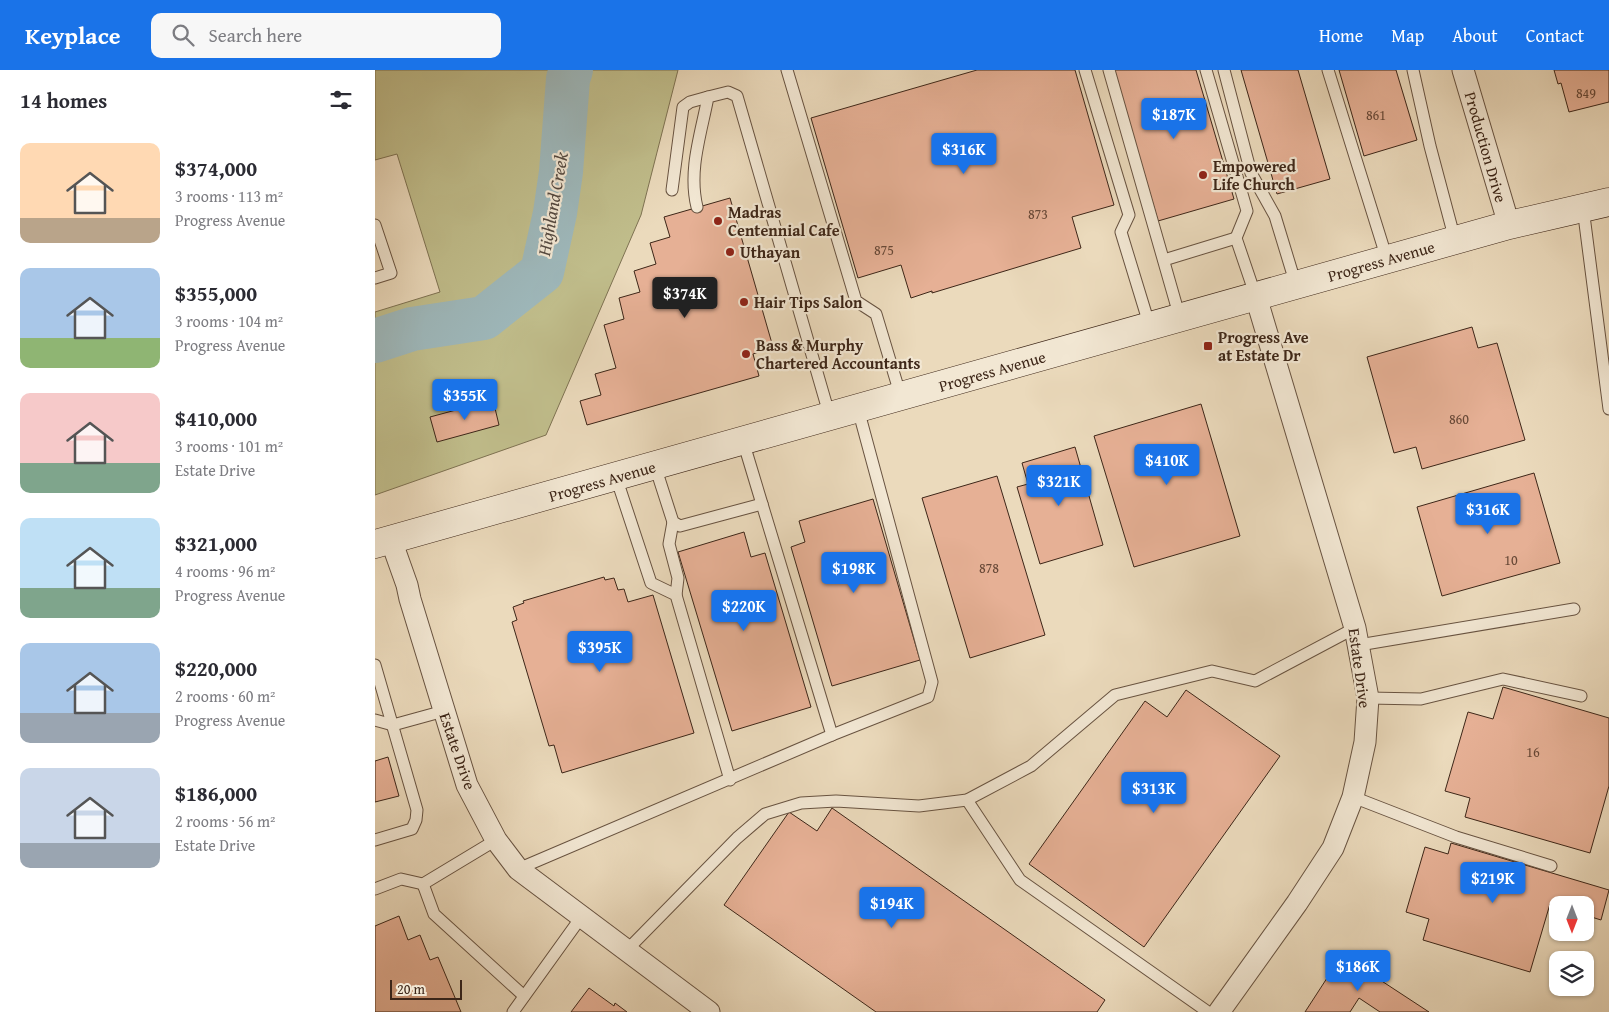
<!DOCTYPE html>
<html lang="en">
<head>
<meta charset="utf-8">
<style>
	:root { --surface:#fff; --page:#f7f7f7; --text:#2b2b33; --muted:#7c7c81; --accent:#1a73e8 }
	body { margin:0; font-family:"Gentium Book Plus",serif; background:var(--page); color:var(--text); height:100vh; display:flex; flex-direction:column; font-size:19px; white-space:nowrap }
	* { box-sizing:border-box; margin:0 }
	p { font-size:16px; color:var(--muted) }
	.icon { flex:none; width:28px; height:28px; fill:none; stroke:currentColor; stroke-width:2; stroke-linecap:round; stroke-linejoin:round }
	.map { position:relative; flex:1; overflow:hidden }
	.details { display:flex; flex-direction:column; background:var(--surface); width:375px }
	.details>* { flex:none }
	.needle { width:32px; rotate:180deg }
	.buttons { position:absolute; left:1174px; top:826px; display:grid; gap:10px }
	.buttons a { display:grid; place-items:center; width:45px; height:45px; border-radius:10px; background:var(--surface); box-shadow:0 1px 4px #0004; font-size:25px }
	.scale { position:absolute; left:15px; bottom:12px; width:72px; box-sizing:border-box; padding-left:5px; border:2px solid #3d2618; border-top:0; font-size:14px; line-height:18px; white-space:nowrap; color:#3d2618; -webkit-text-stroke:4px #f2e7d3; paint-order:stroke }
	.price { position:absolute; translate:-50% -42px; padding:0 11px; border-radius:5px; background:var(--accent); color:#fff; font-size:16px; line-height:32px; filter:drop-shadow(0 1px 2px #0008) }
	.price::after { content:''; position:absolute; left:50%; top:30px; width:15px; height:11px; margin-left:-8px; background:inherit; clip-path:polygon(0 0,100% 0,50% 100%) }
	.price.selected { background:#222; color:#fff }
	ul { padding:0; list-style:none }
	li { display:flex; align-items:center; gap:15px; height:125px; padding:0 20px }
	li span { display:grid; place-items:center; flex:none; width:140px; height:100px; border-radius:10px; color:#555 }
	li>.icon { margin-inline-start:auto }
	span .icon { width:60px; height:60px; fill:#fffc; stroke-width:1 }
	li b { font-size:21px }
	h2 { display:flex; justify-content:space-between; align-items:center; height:60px; padding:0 20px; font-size:21px }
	header { display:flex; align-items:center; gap:30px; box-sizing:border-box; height:70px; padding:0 25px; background:var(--accent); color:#fff }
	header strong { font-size:24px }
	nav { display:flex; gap:28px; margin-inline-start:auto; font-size:18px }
	.search { width:350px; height:45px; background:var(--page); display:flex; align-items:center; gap:12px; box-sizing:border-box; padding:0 18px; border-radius:10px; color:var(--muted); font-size:19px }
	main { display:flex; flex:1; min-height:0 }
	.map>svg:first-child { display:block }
	.green { fill:#c0bd8b; stroke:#7e7252 }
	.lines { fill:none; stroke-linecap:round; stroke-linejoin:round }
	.river { stroke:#9eb8bb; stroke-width:44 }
	.building { fill:#e6b095; stroke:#3d2618 }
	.service-casing { stroke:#685341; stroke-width:13 }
	.minor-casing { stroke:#685341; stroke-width:23 }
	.secondary-casing { stroke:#3d2618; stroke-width:29 }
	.service { stroke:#f2e7d3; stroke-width:11 }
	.minor { stroke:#f2e7d3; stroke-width:21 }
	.secondary { stroke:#f2e7d3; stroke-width:28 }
	.poi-dot { fill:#8f2418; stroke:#f2e7d3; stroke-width:2 }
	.labels { text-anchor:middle; stroke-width:4.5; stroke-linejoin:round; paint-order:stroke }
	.number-label { font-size:14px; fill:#674837 }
	.street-label { font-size:16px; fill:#3d2618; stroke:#f2e7d3 }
	.poi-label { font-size:16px; font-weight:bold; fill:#3d2618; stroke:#f2e7d3; text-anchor:start }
	.water-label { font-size:18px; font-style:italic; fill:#554a41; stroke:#f2e7d3 }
</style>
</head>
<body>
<header>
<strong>Keyplace</strong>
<div class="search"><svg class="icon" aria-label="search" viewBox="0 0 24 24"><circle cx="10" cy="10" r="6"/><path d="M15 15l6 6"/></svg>Search here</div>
<nav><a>Home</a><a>Map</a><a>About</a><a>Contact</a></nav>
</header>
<main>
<section class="details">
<h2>14 homes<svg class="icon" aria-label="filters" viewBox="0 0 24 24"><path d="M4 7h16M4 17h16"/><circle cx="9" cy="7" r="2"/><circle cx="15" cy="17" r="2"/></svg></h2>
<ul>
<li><span style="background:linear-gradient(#ffd9b3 75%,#b9a48a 0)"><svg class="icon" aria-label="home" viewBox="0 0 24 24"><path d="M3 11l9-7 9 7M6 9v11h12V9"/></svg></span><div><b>$374,000</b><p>3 rooms · 113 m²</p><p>Progress Avenue</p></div></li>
<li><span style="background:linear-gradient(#a9c7e8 70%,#8fb573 0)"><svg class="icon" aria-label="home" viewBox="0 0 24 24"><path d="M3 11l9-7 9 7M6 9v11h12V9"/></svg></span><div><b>$355,000</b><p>3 rooms · 104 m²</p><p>Progress Avenue</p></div></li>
<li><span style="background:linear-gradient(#f6c9c9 70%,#7fa58c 0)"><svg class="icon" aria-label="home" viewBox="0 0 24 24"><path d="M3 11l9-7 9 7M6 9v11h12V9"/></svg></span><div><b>$410,000</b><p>3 rooms · 101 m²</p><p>Estate Drive</p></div></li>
<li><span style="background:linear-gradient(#bfe0f5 70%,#7fa58c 0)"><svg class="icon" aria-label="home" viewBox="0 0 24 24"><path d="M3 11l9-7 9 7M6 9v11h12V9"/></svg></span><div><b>$321,000</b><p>4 rooms · 96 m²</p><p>Progress Avenue</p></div></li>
<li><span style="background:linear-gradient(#a9c7e8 70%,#9aa5b1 0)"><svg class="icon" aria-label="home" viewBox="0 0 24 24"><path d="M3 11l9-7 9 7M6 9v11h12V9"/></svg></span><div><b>$220,000</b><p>2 rooms · 60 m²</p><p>Progress Avenue</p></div></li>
<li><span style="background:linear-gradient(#c9d6e8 75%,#9aa5b1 0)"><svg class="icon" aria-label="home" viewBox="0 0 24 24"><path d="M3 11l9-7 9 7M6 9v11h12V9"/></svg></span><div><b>$186,000</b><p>2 rooms · 56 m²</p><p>Estate Drive</p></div></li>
</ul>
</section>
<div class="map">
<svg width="1234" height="942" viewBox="0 0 1234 942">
	<rect width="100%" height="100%" fill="#ebdabc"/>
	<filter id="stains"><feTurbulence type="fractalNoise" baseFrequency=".004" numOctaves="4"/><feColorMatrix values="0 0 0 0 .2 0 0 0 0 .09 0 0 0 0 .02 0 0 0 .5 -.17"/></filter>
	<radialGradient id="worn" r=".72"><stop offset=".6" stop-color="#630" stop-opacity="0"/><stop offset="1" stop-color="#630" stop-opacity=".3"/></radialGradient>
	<path class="green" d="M0,0H303L266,145L171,365L0,425V242L65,222L22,84L0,90Z"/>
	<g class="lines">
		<path class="river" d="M0,271L37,259L109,248L167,202L180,143L186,102L193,9L196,0"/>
	</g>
	<g class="building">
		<path d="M602,0H700L739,135L697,147L706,178L557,223V221L536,228L526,195L483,208L436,48Z"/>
		<path d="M739,0H821L859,129L783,151Z"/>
		<path d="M866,0H923L955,109L902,124Z"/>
		<path d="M964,0H1021L1042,70L989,86Z"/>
		<path d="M1179,0H1234V32L1194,42L1186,13L1183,14Z"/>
		<path d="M355,128L398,277L378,284L384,306L212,355L205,331L226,325L220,304L241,298L229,255L249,249L244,228L265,222L259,201L281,194L275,173L295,167L289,147Z"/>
		<path d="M1097,257L1103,278L1122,273L1150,370L1047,399L1041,377L1019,383L992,287Z"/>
		<path d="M118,330L124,355L62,372L55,347Z"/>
		<path d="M826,334L865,466L759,497L719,366Z"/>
		<path d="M700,377L728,475L665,494L642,417L653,414L647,393Z"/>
		<path d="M1159,403L1185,493L1067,526L1042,437Z"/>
		<path d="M622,406L670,565L595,588L547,428Z"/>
		<path d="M498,429L545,590L457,616L416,477L430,472L424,451Z"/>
		<path d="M369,462L376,487L390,483L436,637L357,661L303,482Z"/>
		<path d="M229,507L230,510L239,508L243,520L249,519L253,532L278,525L319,663L187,703L179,675L174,676L137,552L142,550L138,537L149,533L148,531Z"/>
		<path d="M1128,617L1234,648V716L1215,783L1090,747L1095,728L1070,721L1093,642L1118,649Z"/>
		<path d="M811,620L905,686L769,877L654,794L770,631L792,647Z"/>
		<path d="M13,687L24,726L0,732V691Z"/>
		<path d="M457,738L730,930L722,942H501L349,835L414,742L442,761Z"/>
		<path d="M1076,773L1234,820L1226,850L1210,845V835H1182V837L1175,834L1155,902L1048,870L1054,849L1031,842L1050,777L1073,784Z"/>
		<path d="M24,846L33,870L45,865L55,890L63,887L86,942H0V856Z"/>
		<path d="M967,885L1054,942H1005L984,928L975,942H930Z"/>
		<path d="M214,918L239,936L240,933L252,942H196Z"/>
	</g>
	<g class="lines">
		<defs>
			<g id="service">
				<path d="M412,0L481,231L501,244L526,327"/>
				<path d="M710,0L754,145L746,162L775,257"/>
				<path d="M734,0L805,248"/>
				<path d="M831,0L872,141L861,168L881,227"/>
				<path d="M849,0L876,103L900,146L921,215"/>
				<path d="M953,0L1012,189"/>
				<path d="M1038,0L1055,76L1080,170"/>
				<path d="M297,120L308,37L315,32L333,27"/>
				<path d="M322,137C313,100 326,64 333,27L353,22L362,26L455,347"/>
				<path d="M1208,138L1234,339"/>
				<path d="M0,155L16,203L0,208"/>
				<path d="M789,190L861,168"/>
				<path d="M280,396L298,452L305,456L387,434L368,371"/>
				<path d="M241,407L276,513L301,525L355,710"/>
				<path d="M387,434L457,665"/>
				<path d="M298,452L294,474L303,508L301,525"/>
				<path d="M984,575L1199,539"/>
				<path d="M0,595L42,740L41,750L37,759L0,770"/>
				<path d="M993,628L1046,629L1128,609L1206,626"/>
				<path d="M0,650L18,655L69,641"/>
				<path d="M978,727L1081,767L1176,796"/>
				<path d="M592,730L645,810L833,942"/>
				<path d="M143,799L457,665L553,627L557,612L483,339"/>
				<path d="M48,814L59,844L149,926"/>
				<path d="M0,819L26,809L48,814L121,770"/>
				<path d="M252,880L362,768L390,744L426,733L461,731L544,736L592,730L656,696L740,625L837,601L880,611L980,558"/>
				<path d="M138,942L207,846"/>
			</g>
			<g id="minor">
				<path d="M1088,0L1134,155"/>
				<path d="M16,470L32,515L35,529L92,715L121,770L143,799L334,942"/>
				<path d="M844,942L922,833L958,778L978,727L990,672L993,628L980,558L881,227"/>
			</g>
			<path id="secondary" d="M0,474L1134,155L1234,132"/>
		</defs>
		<use href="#service" class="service-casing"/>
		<use href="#minor" class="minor-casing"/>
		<use href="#secondary" class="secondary-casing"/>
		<use href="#service" class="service"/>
		<use href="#minor" class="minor"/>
		<use href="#secondary" class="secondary"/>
	</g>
	<g class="poi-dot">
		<circle cx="828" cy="105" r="5"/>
		<circle cx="343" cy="151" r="5"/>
		<circle cx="355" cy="182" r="5"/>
		<circle cx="369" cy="232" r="5"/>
		<rect x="828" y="271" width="10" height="10" rx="2.5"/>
		<circle cx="371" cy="284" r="5"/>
	</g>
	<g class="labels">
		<g class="number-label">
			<text x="1211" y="28">849</text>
			<text x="1001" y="50">861</text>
			<text x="663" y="149">873</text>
			<text x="509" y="185">875</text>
			<text x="1084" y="354">860</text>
			<text x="1136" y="495">10</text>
			<text x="614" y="503">878</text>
			<text x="1158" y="687">16</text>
		</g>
		<g class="street-label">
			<text transform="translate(1111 77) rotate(74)" y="6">Production Drive</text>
			<text transform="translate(1006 191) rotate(-16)" y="6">Progress Avenue</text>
			<text transform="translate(617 301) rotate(-16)" y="6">Progress Avenue</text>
			<text transform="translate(227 411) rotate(-16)" y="6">Progress Avenue</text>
			<text transform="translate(985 598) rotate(82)" y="6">Estate Drive</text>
			<text transform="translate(83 681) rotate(71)" y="6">Estate Drive</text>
		</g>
		<g class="poi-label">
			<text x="838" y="102">Empowered<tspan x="838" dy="18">Life Church</tspan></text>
			<text x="353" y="148">Madras<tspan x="353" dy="18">Centennial Cafe</tspan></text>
			<text x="365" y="188">Uthayan</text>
			<text x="379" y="238">Hair Tips Salon</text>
			<text x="843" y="273">Progress Ave<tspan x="843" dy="18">at Estate Dr</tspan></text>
			<text x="381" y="281">Bass &amp; Murphy<tspan x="381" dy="18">Chartered Accountants</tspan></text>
		</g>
		<g class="water-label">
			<text transform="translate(178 134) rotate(-80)" y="6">Highland Creek</text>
		</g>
	</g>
	<rect width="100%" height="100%" filter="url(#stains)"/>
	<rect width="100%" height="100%" fill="url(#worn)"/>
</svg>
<div class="buttons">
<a><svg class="needle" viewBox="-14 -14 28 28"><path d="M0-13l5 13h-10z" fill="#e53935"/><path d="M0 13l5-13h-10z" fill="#7c7c81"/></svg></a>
<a><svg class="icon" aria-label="layers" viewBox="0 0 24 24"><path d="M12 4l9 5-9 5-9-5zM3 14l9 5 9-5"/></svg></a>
</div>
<div class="scale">20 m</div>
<b class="price" style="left:799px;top:70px">$187K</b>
<b class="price" style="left:589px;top:105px">$316K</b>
<b class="price selected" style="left:310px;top:249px">$374K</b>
<b class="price" style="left:90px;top:351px">$355K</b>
<b class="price" style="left:792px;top:416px">$410K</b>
<b class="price" style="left:684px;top:437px">$321K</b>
<b class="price" style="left:1113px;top:465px">$316K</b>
<b class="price" style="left:479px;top:524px">$198K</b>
<b class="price" style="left:369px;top:562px">$220K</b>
<b class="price" style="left:225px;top:603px">$395K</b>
<b class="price" style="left:779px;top:744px">$313K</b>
<b class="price" style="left:1118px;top:834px">$219K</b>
<b class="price" style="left:517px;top:859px">$194K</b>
<b class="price" style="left:983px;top:922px">$186K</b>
</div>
</main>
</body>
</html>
